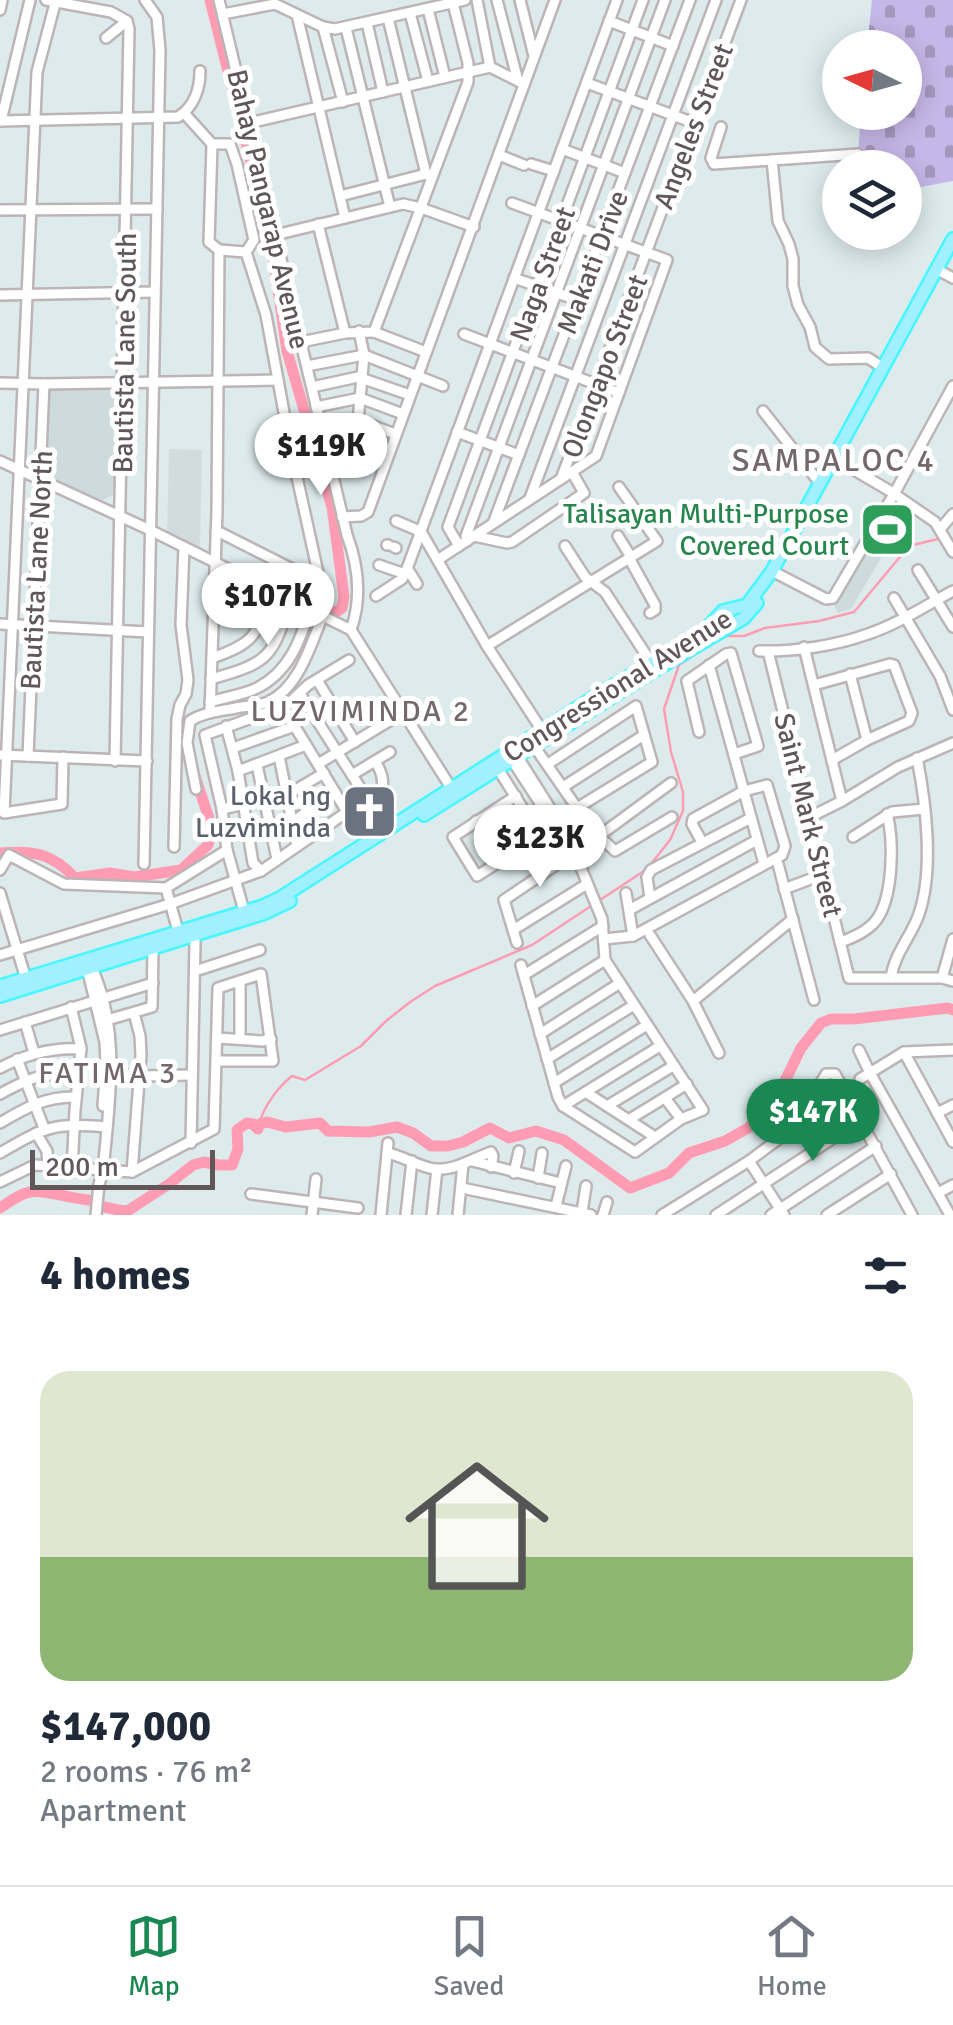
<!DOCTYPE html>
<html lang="en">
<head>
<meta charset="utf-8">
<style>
	:root { --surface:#fff; --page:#f2f2f3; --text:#1f2937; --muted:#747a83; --line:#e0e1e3; --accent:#1a8852 }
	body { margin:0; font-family:Signika,sans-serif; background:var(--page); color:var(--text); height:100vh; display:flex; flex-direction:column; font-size:38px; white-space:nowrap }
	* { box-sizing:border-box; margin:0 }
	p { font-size:32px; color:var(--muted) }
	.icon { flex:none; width:55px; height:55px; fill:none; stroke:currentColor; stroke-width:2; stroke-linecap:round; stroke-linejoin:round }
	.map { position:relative; height:1215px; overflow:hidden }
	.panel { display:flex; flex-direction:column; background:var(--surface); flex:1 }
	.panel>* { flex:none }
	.needle { width:65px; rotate:275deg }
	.fabs { position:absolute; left:822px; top:30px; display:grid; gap:20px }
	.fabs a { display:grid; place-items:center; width:100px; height:100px; border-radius:50%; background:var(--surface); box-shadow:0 5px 25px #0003; font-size:50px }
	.scale { position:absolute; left:30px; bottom:25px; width:185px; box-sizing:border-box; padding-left:10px; border:5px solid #615759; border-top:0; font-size:28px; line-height:35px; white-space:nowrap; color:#615759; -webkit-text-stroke:8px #fff; paint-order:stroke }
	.price { position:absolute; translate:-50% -85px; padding:0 22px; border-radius:35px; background:#fff; color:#222; font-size:32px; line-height:65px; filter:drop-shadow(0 2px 5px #0008) }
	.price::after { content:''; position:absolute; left:50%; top:60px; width:30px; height:22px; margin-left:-15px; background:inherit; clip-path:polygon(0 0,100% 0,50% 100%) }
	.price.on { background:var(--accent); color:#fff }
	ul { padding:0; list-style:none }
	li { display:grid; align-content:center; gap:20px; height:530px; padding:0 40px }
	li span { display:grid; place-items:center; height:310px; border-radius:30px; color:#555 }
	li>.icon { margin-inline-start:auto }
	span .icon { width:180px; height:180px; fill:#fffc; stroke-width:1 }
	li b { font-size:42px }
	h2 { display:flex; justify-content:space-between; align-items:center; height:120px; padding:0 40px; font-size:42px }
	.menu { display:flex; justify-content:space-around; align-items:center; height:140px; border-top:2px solid var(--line); background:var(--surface); font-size:28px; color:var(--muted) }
	.menu a { display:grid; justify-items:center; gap:5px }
	.menu .on { color:var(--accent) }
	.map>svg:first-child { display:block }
	.industrial { fill:#d3dcdd }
	.education { fill:#cddbdd }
	.cemetery { fill:url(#cemetery-stones) }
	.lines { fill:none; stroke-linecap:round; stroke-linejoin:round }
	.stream { stroke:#ff9cb3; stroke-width:2.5 }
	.river { stroke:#ff9cb3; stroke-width:11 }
	.minor-casing { stroke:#bdb4b5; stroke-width:14 }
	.major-casing { stroke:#45f7ff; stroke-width:16 }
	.minor { stroke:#fff; stroke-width:9 }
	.major { stroke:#a1f0ff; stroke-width:11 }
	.labels { text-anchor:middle; stroke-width:10; stroke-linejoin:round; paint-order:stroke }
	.street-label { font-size:28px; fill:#615759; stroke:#fff }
	.leisure-label { font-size:28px; fill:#27864d; stroke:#fff; text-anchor:end }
	.worship-label { font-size:28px; fill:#5b616d; stroke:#fff; text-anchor:end }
	.neighbourhood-label { font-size:30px; letter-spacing:2.5px; fill:#74686a; stroke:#fff }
	.quarter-label { font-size:32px; letter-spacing:2.5px; fill:#74686a; stroke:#fff }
</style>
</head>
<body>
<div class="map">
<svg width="953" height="1215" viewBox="0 0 953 1215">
	<defs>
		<pattern id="cemetery-stones" width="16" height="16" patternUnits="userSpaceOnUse" patternTransform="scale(2.5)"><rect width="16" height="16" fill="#c7b7e8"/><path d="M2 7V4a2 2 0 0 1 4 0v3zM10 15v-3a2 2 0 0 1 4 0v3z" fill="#a598bf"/></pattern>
	</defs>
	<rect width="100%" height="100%" fill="#deebed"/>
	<path class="industrial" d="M169,449L202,450L200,550L167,535Z"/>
	<g class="education">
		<path d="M120,387L113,495L96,504L41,479L45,388Z"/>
		<path d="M873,537L888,546L851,609L838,613L834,605Z"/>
	</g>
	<path class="cemetery" d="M872,0H953V181L905,190V168H857L861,113L905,112V48L867,47Z"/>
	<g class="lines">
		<g class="stream">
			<path d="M725,636H744L765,628L819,621L854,612L909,546L942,538"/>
			<path d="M259,1124C264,1106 278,1087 292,1076L305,1080L361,1046L386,1021L410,1002L435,986L532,945L647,869L670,840L683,811V792L671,752L664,709L679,665L714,642"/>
		</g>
		<g class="river">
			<path d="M210,0L271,242L287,351L332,507L344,596L342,608L331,615"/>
			<path d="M0,853C33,850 52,853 75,878L110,873L134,877L181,870L208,845L212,828L195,776"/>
			<path d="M104,1207L123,1211L129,1210L169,1184L193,1165L204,1162L218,1165H232L238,1149L237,1130L247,1123L253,1124L258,1129L259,1124L267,1122L286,1127L320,1123L328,1131L369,1132L397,1127L413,1133L431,1146H448L463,1142L490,1128L509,1138L536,1131L564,1140L630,1188L669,1173L689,1153L725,1141L748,1128L765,1112L784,1083L801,1048L821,1023L831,1019H854L948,1008L953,1010"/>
			<path d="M0,1208C9,1202 19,1194 30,1192C43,1189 71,1199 89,1200"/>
		</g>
		<defs>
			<g id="minor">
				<path d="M46,0L111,12L127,21L129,29L115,761"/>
				<path d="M56,0L37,72L4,813L62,804L63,757"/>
				<path d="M219,0L347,535C359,567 362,598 351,630"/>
				<path d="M477,0L490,67"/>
				<path d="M497,0L518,81"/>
				<path d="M520,0L534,56"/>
				<path d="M428,9L445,77"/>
				<path d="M0,10L2,0"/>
				<path d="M410,13L428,81"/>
				<path d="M223,14L275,4L323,27L335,29L465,0"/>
				<path d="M297,15L345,218"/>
				<path d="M388,18L426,174"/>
				<path d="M609,21L673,46"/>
				<path d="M367,23L383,92"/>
				<path d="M323,27L343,102"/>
				<path d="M346,28L390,207"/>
				<path d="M106,38L127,21"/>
				<path d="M587,83L694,123"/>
				<path d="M184,113L212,144"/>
				<path d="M0,121L178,117C194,107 200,89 200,71"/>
				<path d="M1,121L30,0"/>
				<path d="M249,123L490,67L524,84"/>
				<path d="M721,127L711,158L714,164L858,154"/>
				<path d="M562,149L625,173"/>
				<path d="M499,155L524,165"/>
				<path d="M772,160L778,221L789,244L793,259V286L798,305L810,327L815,347L829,359L868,358L882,367"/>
				<path d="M531,164L554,171"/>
				<path d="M340,196L426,174L429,176"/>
				<path d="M0,210L157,209"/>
				<path d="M318,224L345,333"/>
				<path d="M275,235L403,204L421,208L474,227"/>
				<path d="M219,250L246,252L266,315L290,445L322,591L318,613"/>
				<path d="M936,269L953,278"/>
				<path d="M514,278L577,300"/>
				<path d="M0,295L155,292"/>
				<path d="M374,332L426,352"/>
				<path d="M464,334L619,393"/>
				<path d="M301,342L345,333L374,332L468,82V63L453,3"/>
				<path d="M307,366L364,355L443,386"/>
				<path d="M0,383L44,384L278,380"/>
				<path d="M312,387L358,377L410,395"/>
				<path d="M316,407L360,398L403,414"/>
				<path d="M763,411L819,482"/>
				<path d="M321,428L358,420L395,434"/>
				<path d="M457,432L519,455"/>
				<path d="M356,442L364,355L359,331"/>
				<path d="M326,448L356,442L388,455"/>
				<path d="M832,457L890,491L935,522L953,552"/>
				<path d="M0,461L150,530L351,630L455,794"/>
				<path d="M561,479L741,0"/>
				<path d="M530,498L716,0"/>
				<path d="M342,517L361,516L368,512L555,0"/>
				<path d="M396,521L417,530L423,535L487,646L545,735"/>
				<path d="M494,521L690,0"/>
				<path d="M941,528L953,514"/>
				<path d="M216,533H221L320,583"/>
				<path d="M474,536L507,543L512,542L584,493L572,472"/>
				<path d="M618,536L631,557"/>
				<path d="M467,541L466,536L665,0"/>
				<path d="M387,545H388"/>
				<path d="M459,546L448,527L643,0"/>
				<path d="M565,546L585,577L605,592L654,667"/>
				<path d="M394,547L396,548"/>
				<path d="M629,558L655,605V610L650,613"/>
				<path d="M439,559L596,456L667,260L512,203"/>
				<path d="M379,565L405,574"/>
				<path d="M407,568L417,584"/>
				<path d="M918,570L953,627"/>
				<path d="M772,571L826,599L833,598L894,494L953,386"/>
				<path d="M376,596L402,579L405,574L617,0"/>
				<path d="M894,598L940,676L953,710"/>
				<path d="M0,624L148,632"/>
				<path d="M487,646L657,541L619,487"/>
				<path d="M804,647L842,801"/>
				<path d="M759,651C793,652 835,646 868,634C898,624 925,606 953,591"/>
				<path d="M768,651L849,978H942L953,981"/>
				<path d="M212,658C258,642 257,634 270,589"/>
				<path d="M709,665L764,864"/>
				<path d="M850,674L867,740"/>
				<path d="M211,679C269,663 274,657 290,599"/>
				<path d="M317,680L355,742"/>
				<path d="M814,685L890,664L894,665L912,713L909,721L867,740L832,760"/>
				<path d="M300,694L368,800"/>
				<path d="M210,702C225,697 243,695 257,688C289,672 300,641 310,609"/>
				<path d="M283,707L347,812"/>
				<path d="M210,713L217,510L219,250L209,242L212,144H230L237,164L254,240L246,252"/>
				<path d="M226,726L238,771L253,863L261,871"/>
				<path d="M699,732L687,681L726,654L731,653L758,746L734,754"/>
				<path d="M534,746L577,808L652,762L636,706L548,764"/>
				<path d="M233,748L295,726"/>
				<path d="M514,751L577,851V858L602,919L605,960L703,1110L681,1119L635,1152L563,1106"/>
				<path d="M0,755L147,761"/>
				<path d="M28,756L44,384"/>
				<path d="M279,756L297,846"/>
				<path d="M510,757L575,857"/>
				<path d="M318,764L404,712"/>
				<path d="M495,764L540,836L477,876L453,837L516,796"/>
				<path d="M257,765L277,859"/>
				<path d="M238,771L306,745"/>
				<path d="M352,775L375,761"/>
				<path d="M563,787L644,735"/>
				<path d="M196,789L187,743L190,721C204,712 220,711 236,708C245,706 259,706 268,702C299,688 311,644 323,615"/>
				<path d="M222,809L287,795L324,773"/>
				<path d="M810,817L842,801L898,767L953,743"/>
				<path d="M294,821L335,792"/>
				<path d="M476,821L501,860"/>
				<path d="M599,836L615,851L672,817"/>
				<path d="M853,837L892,812L924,809"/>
				<path d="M174,847L177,719L180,705L186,694L188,680L181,625L184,547"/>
				<path d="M144,864L160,50L157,17L145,0"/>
				<path d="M778,864L814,1000"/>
				<path d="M0,870L9,855L64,884L166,888L227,850"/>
				<path d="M166,888L178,931"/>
				<path d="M784,889L824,874"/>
				<path d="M0,893L26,979"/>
				<path d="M626,893L633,936"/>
				<path d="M650,898L647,877L651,870L751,818"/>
				<path d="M629,910L757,840"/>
				<path d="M244,911L227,850L222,809L205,735L287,705L308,685L349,660"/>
				<path d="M513,930L587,884"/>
				<path d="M650,935L693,1001L719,1053"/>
				<path d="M604,939L633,936L782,855L785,846L767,785L744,791L693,819L692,824L702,842"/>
				<path d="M840,942C855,937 871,930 879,916C893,892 894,840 887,814"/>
				<path d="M517,943L504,900L599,836L671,783"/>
				<path d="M0,955L170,904L261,871L347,812L382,791C384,778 381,771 375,761L390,752"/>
				<path d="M86,964L105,1042L106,1064L103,1106"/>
				<path d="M521,965L558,1097L563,1106"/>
				<path d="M91,966C122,1032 109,1101 103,1172L99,1184L96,1215"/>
				<path d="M195,971L260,950"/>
				<path d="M524,975L603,926"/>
				<path d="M891,978C894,954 911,937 919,914C934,870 926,803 917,758"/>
				<path d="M942,978L953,939"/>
				<path d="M240,982V1039"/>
				<path d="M693,1001L793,919"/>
				<path d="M532,1006L605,960"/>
				<path d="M71,1007L81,1048L75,1110L72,1170"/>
				<path d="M107,1020L152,1007L153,949"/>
				<path d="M25,1022L34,1053"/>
				<path d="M0,1030L153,983"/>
				<path d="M540,1034L620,983"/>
				<path d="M217,1038L262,1041L271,1039"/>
				<path d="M859,1050L870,1073L950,1215"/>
				<path d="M904,1052L953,1142"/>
				<path d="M17,1059L44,1128"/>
				<path d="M547,1059L634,1005"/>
				<path d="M0,1068C26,1054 51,1047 81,1049"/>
				<path d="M110,1073L139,1076L192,1075"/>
				<path d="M860,1079L904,1052L953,1050"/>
				<path d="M554,1083L647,1025"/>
				<path d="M587,1093L655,1137"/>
				<path d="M0,1094C31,1077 42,1073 78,1074"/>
				<path d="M813,1096L835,1137"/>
				<path d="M665,1098L681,1119"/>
				<path d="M563,1106L660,1046"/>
				<path d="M607,1106L673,1066"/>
				<path d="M937,1113L953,1105"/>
				<path d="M630,1119L687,1084"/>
				<path d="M0,1123C25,1108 46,1096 76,1097"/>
				<path d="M36,1133L47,1151L48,1166"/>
				<path d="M191,1143L195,942L194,930"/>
				<path d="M0,1153C46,1126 54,1123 107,1127"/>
				<path d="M387,1153C403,1156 419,1167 435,1169C454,1171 474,1158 491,1152L493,1156L491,1167"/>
				<path d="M472,1161L561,1183"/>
				<path d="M749,1161L784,1215"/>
				<path d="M132,1172L141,1055L140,1036L134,1013"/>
				<path d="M514,1173L519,1151"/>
				<path d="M538,1178L542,1153"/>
				<path d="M0,1182L35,1165L132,1172L214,1129L218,988L261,974L273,1061H217"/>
				<path d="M462,1188L591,1215"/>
				<path d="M938,1193L953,1185"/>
				<path d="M251,1194L358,1208"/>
				<path d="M556,1206L566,1166"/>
				<path d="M582,1212L586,1186"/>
				<path d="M312,1215L316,1179"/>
				<path d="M381,1215L388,1143"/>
				<path d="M406,1215L412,1161"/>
				<path d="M432,1215L437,1169"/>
				<path d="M458,1215L463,1164"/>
				<path d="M603,1215L607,1202"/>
				<path d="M662,1215L749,1161L796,1126L826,1074H835L912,1215"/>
				<path d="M716,1215L861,1120"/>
				<path d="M771,1215L876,1146"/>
				<path d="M827,1215L891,1174"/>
			</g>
			<g id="major">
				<path d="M424,815L655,670L744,618L757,603"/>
				<path d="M0,986L263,906L280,898L596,696L689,641L704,631L723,611L747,605L772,571L953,239"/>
				<path d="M0,996L265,913L290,901"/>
			</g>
		</defs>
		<use href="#minor" class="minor-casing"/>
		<use href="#major" class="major-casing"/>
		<use href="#minor" class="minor"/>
		<use href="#major" class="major"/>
	</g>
	<defs>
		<symbol id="stadium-square" viewBox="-11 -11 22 22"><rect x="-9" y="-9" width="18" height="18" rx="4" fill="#2e9e5b" stroke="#fff"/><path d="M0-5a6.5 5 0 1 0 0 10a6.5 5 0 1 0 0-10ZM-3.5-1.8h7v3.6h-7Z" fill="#fff"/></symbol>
		<symbol id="church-square" viewBox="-11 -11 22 22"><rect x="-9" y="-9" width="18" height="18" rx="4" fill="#6b7280" stroke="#fff"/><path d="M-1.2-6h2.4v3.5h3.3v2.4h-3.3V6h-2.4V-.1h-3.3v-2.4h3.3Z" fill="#fff"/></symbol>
	</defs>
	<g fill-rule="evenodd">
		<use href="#stadium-square" x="856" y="498" width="63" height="63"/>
		<use href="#church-square" x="338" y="780" width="63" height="63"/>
	</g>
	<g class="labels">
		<g class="street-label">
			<text transform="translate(693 126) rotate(-69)" y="10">Angeles Street</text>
			<text transform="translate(269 209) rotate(77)" y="10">Bahay Pangarap Avenue</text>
			<text transform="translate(592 262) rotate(-69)" y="10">Makati Drive</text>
			<text transform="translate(542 274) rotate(-70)" y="10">Naga Street</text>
			<text transform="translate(124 353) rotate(-89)" y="10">Bautista Lane South</text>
			<text transform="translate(604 366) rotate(-69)" y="10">Olongapo Street</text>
			<text transform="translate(36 570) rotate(-87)" y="10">Bautista Lane North</text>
			<text transform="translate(617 685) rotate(-32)" y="10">Congressional Avenue</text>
			<text transform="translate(809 815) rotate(76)" y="10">Saint Mark Street</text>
		</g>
		<g class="leisure-label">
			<text x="849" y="523">Talisayan Multi-Purpose<tspan x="849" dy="32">Covered Court</tspan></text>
		</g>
		<g class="worship-label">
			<text x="331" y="805">Lokal ng<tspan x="331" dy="32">Luzviminda</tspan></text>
		</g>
		<g class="neighbourhood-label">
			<text x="361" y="721">LUZVIMINDA 2</text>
			<text x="108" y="1083">FATIMA 3</text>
		</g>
		<g class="quarter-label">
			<text x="834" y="471">SAMPALOC 4</text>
		</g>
	</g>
</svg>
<div class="fabs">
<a><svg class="needle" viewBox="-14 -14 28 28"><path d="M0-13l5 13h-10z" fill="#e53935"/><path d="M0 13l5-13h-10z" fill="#747a83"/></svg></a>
<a><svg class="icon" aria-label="layers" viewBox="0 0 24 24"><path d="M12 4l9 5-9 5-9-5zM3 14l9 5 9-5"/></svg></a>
</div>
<div class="scale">200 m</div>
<b class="price" style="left:321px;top:498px">$119K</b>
<b class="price" style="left:268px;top:648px">$107K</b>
<b class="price" style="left:540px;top:890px">$123K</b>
<b class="price on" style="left:813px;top:1164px">$147K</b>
</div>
<section class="panel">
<h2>4 homes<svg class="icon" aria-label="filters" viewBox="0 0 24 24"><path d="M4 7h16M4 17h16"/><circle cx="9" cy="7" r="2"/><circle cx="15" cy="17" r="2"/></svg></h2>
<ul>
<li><span style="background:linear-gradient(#dfe7d0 60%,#8fb573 0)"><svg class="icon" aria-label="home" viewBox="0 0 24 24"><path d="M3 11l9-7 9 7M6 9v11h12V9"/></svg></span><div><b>$147,000</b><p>2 rooms · 76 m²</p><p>Apartment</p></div></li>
</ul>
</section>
<nav class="menu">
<a class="on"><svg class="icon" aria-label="map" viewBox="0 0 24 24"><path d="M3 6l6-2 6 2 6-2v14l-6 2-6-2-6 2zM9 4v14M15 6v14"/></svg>Map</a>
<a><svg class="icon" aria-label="saved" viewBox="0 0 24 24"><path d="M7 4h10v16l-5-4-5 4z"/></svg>Saved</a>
<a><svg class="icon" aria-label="home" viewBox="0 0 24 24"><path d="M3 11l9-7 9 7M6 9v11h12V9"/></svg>Home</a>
</nav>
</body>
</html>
